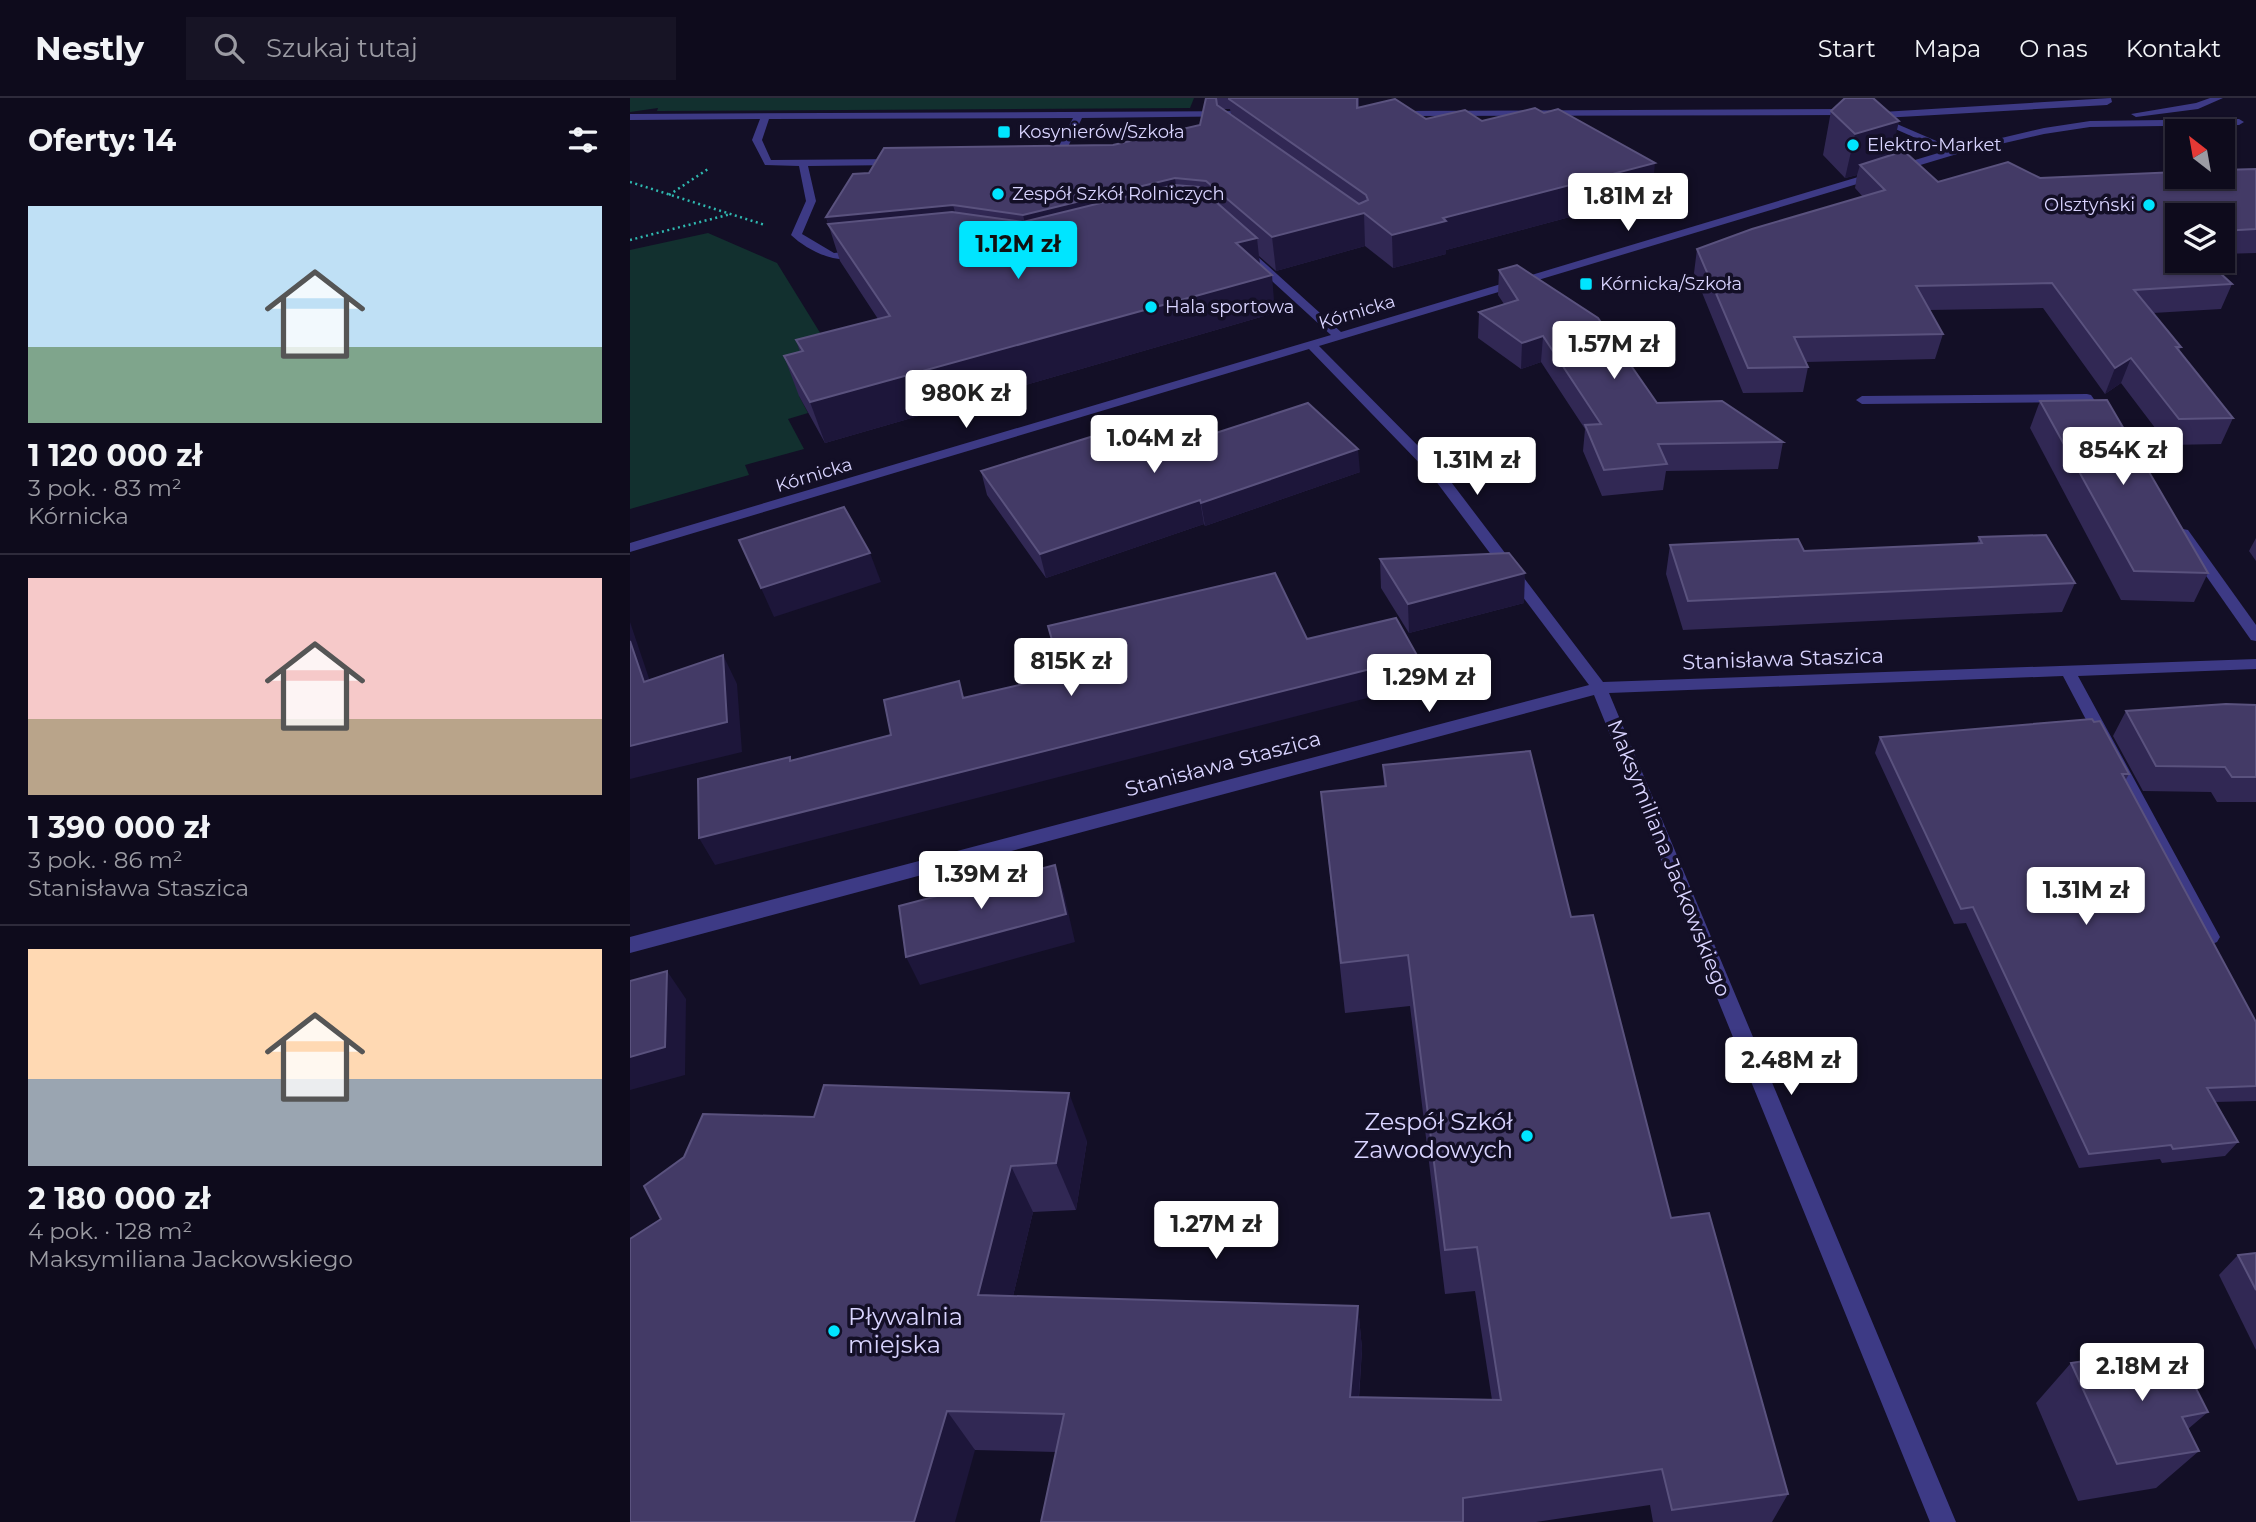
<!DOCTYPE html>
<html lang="pl">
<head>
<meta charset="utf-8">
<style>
	:root { --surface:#0e0b1c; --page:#171425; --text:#f1f3f6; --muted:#9b9ba3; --line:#2e2b3b; --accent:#00e5ff }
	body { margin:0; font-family:Montserrat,sans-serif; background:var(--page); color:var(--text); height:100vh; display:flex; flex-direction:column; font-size:26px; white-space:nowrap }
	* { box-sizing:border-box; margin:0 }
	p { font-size:23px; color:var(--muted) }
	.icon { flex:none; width:38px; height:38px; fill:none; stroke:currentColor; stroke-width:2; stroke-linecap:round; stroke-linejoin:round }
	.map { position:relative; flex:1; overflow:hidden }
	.sheet { display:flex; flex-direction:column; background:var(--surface); width:630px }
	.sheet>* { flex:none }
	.needle { width:46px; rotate:329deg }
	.controls { position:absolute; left:1535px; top:21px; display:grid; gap:14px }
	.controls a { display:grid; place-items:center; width:70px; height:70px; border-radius:0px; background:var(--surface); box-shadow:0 2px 5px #0004,0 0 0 2px var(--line); font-size:35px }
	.price { position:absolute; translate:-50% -60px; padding:0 16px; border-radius:7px; background:#fff; color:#222; font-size:23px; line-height:46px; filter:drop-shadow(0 2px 4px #0008) }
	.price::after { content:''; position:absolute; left:50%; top:42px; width:21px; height:16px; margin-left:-10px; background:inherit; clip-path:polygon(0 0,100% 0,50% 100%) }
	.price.selected { background:var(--accent); color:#111 }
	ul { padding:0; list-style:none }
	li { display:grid; align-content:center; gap:14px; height:371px; padding:0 28px }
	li+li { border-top:2px solid var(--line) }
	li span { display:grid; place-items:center; height:217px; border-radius:0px; color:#555 }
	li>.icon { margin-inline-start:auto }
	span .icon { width:126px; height:126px; fill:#fffc; stroke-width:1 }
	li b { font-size:30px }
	h2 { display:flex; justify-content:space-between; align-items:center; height:84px; padding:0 28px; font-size:30px }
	header { display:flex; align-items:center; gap:42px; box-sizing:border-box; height:98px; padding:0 35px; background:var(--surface); border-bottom:2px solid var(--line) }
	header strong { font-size:33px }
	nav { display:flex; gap:38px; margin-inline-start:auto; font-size:24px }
	.search { width:490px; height:63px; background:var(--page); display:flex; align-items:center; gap:18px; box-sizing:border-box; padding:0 24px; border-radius:0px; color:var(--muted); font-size:26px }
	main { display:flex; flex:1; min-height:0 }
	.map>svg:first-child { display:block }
	.green { fill:#12302f }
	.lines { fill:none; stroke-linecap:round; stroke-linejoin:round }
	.path { stroke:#2fb8b0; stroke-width:2.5; stroke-dasharray:2 3.5; stroke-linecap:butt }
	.minor { fill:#3d3a85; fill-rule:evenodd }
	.wall { fill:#312854; fill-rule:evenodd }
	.shaded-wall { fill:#1d163a }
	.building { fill:#433a66; stroke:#5a527e; stroke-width:2 }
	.poi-dot { fill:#00e5ff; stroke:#130f26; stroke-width:2.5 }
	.labels { text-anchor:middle; stroke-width:7; stroke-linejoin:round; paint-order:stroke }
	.far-poi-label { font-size:18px; fill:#d9d4ff; stroke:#130f26; text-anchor:start }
	.far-street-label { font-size:18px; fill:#d9d4ff; stroke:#130f26 }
	.street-label { font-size:21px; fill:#d9d4ff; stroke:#130f26 }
	.near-poi-label { font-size:24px; fill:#d9d4ff; stroke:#130f26; text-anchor:end }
</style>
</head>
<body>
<header>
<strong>Nestly</strong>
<div class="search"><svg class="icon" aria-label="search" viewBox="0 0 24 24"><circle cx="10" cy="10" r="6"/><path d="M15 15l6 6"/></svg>Szukaj tutaj</div>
<nav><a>Start</a><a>Mapa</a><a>O nas</a><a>Kontakt</a></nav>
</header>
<main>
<section class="sheet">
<h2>Oferty: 14<svg class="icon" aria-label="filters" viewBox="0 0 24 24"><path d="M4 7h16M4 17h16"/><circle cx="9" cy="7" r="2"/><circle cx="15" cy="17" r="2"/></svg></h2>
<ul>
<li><span style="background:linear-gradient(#bfe0f5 65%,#7fa58c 0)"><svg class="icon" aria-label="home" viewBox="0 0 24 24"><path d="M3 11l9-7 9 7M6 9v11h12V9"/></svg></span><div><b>1 120 000 zł</b><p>3 pok. · 83 m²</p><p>Kórnicka</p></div></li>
<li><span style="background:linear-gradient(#f6c9c9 65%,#b9a48a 0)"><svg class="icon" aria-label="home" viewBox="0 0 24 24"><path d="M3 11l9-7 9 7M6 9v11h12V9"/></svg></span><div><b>1 390 000 zł</b><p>3 pok. · 86 m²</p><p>Stanisława Staszica</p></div></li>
<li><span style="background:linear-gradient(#ffd9b3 60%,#9aa5b1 0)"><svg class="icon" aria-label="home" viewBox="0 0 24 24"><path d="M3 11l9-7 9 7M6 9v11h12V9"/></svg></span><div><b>2 180 000 zł</b><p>4 pok. · 128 m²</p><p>Maksymiliana Jackowskiego</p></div></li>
</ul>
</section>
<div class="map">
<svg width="1626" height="1424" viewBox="0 0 1626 1424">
	<rect width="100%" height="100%" fill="#130f26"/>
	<g class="green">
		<path d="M0,0H564L560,10L27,13L28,10L0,14Z"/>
		<path d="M78,135L147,165L205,259L169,298L178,315L158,321L174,351L115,367L119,377L0,411V152Z"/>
	</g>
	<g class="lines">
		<g class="path">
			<path d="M0,84L135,127"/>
			<path d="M39,97L78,71"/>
			<path d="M0,142L101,116"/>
		</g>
		<g class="minor">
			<path d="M1481,0L1482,4L1477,7L1253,20L1325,51L1414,30L1460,23L1609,21L1614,24L1609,27L1460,29L1414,36L1327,56L689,248L812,372L973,584L1626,561V571L1448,578L1590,839L1587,844L1580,847L1573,844L1433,578L979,595L1326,1424H1300L964,597L0,855V839L959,587L802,378L679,251L0,454V445L701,237L609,153V149H617L711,234L1315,53L1254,26L1215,17L765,18L762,17V13L1215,11L1248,18L1252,14Z"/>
			<path d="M1580,0H1593L1568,11L1506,19L1501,16L1566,5Z"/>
			<path d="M625,13L628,14V18L452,20L431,63L426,66L417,63L423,60L443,20L139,21L132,42L141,62L268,61L273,64L268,67L178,68L186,103L172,136L204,155L232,152L237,155C214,171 179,154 161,137L176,103L169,68L135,67L122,42L130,21L0,22V16Z"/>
			<path d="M1457,296L1461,297L1478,321L1477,324H1467L1453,304L1232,306L1226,302L1232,298Z"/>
			<path d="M1553,431L1558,432L1626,527V543L1621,542L1546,435Z"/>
		</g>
	</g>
	<g class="wall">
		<path d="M576,0H729V9L796,21L852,23L1022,97L816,152V156L763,170L735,148L646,173L629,158L630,167L645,215L195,345L169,298L154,258L170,254L166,242L248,221L210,163L196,119L239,75L483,47L570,27ZM592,11H600L601,17Z"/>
		<path d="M1201,13L1261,57L1308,84L1626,71V155L1592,156V117H1547V163L1602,186L1591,211L1523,215L1551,249L1549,253L1603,320L1591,346L1538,347L1491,285L1475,296L1413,210L1299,212L1313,236L1305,261L1176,264L1178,269L1173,294L1113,295L1064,175L1067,151L1233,99L1225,90L1227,77L1215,80L1193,57Z"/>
		<path d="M869,172L1027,305L1153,344L1148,371L1036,373L1033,392L972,398L953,353L955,331L911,264L891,271L848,240L849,214L874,206L868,197Z"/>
		<path d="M1410,303L1578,475L1564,504L1491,502L1400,330Z"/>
		<path d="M561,343L730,374L575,428L574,426L416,480L357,397L351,373L484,358Z"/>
		<path d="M1349,439L1445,485L1432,514L1053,532L1036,476L1040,447L1174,453L1347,445Z"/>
		<path d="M1626,440V463L1619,453Z"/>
		<path d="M750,461L894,505L779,535L751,490Z"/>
		<path d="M1626,607V704H1587L1581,694L1513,693L1483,638L1496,613Z"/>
		<path d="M1464,624L1499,676L1495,683L1626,924V1003L1585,1004L1608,1044L1595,1058L1532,1065L1530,1061L1449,1070L1336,825L1324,826L1245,655L1250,639Z"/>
		<path d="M753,667L941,819L1041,1120L1158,1396L1142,1424H1023L1020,1407L906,1424H411L426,1354L345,1352L0,1141L457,1043L446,1112L403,1114L383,1198L728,1208L732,1251L729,1300L862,1302L845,1193L815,1196L780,908L715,915L691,694L754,688Z"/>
		<path d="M1626,1155V1252L1589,1177L1608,1157Z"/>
		<path d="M1441,1265L1578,1314L1558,1331L1569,1353L1526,1390L1448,1403L1406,1305Z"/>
	</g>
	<g class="shaded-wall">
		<path d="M1269,23L1259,67H1230L1227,77L1215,80L1225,36Z"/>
		<path d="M1025,65L1022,97L816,152V156L763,170L762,137L813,120Z"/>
		<path d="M545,80L549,112L401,150L393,117Z"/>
		<path d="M323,107L332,139L199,127L196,119Z"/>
		<path d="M734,115L735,148L646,173L642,139Z"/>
		<path d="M627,140L631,177L606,145Z"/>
		<path d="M642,177L645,215L195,345L180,304Z"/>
		<path d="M913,238L911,264L891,271L892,245Z"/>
		<path d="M1501,260L1491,285L1475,296L1485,270Z"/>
		<path d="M728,351L730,374L575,428L571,405Z"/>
		<path d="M570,402L574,426L416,480L410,456Z"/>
		<path d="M240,455L251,484L144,519L131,490Z"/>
		<path d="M895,475L894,505L779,535L778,506Z"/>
		<path d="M0,524L30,613L14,584L0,543Z"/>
		<path d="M93,557L107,586L112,654L0,681V648Z"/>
		<path d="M788,559V587L85,767L69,740Z"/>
		<path d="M425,767L434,796L445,844L290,887L276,859Z"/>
		<path d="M37,873L56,901L55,977L0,992V959Z"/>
		<path d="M439,995L457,1043L446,1112L426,1065Z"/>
		<path d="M381,1068L403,1114L373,1240L348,1197Z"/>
		<path d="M728,1208L732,1251L726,1338L720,1299Z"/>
		<path d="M317,1313L345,1352L325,1424H284Z"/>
	</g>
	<g class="building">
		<path d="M576,0H586L587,7L729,106L738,102L736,97L599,1V0H727V10L765,1L796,21L835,12L852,23L905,10L914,15L928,11L1025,65L813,120L816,123L762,137L734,115L642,139L576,83L545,80L393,117L323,107L196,119L223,76L239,75L254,50L483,47L570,27Z"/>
		<path d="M1215,0H1243L1269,23L1225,36L1201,13Z"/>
		<path d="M1274,53L1308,84L1378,64L1410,80L1547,74V79H1592V72L1626,71V131L1592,133V117H1547V163H1577L1602,186L1504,192L1551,249H1546L1603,320L1549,321L1501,260L1485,270L1422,185L1286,188L1313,236L1164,239L1178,269L1118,270L1067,151L1122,131L1255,92L1230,67Z"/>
		<path d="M544,87L569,89L627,140L606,145L642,177L180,304L154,258L173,253L166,242L260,218L198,126L322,114L393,124Z"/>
		<path d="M887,167L968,220L1027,305L1092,303L1153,344L1028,346L1037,366L974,372L955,327L971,326L913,238L892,245L849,214L888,202L869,172Z"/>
		<path d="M1477,302L1578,475L1504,473L1410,303Z"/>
		<path d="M678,305L728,351L571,405L570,402L410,456L351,373L467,337L484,358L554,336L561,343Z"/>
		<path d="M214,409L240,455L131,490L109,442Z"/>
		<path d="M1416,437L1445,485L1058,503L1040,447L1168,441L1174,453L1352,445L1349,439Z"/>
		<path d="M879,455L895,475L778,506L750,461Z"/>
		<path d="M645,475L677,541L766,520L788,559L69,740L68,681L160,659V663L261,637L254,602L329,583L333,600L432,577L418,528Z"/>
		<path d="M0,543L14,584L93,557L97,624L0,648Z"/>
		<path d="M1596,606L1626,607V679H1602L1595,669L1526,668L1496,613Z"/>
		<path d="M1462,621L1464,624L1470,623L1499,676H1492L1626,924V988L1577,990L1608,1044L1543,1051L1541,1047L1459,1056L1343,809L1331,811L1250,639Z"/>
		<path d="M900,653L941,819L963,817L1041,1120L1079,1115L1158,1396L1042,1412L1032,1371L833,1400V1424H411L434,1316L317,1313L284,1424H0V1141L31,1121L14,1088L54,1059L73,1016L184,1019L194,987L439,995L426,1065L381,1068L348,1197L728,1208L720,1299L871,1302L847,1149L815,1152L778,857L711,865L691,694L756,688L753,667Z"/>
		<path d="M425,767L436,816L276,859L269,808Z"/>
		<path d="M37,873L35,949L0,959V883Z"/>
		<path d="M1626,1155V1192L1608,1157Z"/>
		<path d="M1545,1249L1578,1314L1552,1319L1569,1353L1487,1366L1441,1265Z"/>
	</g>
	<g class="poi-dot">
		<rect x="367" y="27" width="14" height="14" rx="3.5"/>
		<circle cx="1223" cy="47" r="7"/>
		<circle cx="368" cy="96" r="7"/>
		<circle cx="1519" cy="107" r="7"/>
		<rect x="949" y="179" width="14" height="14" rx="3.5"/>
		<circle cx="521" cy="209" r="7"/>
		<circle cx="897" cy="1038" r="7"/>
		<circle cx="204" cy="1233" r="7"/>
	</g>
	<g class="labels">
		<g class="far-poi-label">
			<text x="388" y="40">Kosynierów/Szkoła</text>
			<text x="1237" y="53">Elektro-Market</text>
			<text x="382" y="102">Zespół Szkół Rolniczych</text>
			<text x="1505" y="113" text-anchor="end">Olsztyński</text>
			<text x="970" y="192">Kórnicka/Szkoła</text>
			<text x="535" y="215">Hala sportowa</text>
		</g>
		<g class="far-street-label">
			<text transform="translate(727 214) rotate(-17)" y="6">Kórnicka</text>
			<text transform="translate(184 377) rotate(-17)" y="6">Kórnicka</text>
		</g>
		<g class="street-label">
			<text transform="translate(1153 561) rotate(-2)" y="7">Stanisława Staszica</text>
			<text transform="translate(593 666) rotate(-15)" y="7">Stanisława Staszica</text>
			<text transform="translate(1039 760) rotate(68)" y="7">Maksymiliana Jackowskiego</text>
		</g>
		<g class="near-poi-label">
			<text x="883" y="1032">Zespół Szkół<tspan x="883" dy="28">Zawodowych</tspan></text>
			<text x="218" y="1227" text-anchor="start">Pływalnia<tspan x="218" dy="28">miejska</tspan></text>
		</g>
	</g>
</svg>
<div class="controls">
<a><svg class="needle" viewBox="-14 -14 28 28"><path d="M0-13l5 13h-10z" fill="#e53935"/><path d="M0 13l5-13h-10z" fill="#9b9ba3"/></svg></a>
<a><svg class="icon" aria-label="layers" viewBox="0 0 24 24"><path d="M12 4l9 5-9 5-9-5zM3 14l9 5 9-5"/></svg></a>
</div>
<b class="price" style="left:998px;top:135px">1.81M zł</b>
<b class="price selected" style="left:388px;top:183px">1.12M zł</b>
<b class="price" style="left:984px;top:283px">1.57M zł</b>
<b class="price" style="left:336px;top:332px">980K zł</b>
<b class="price" style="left:524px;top:377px">1.04M zł</b>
<b class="price" style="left:1493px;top:389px">854K zł</b>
<b class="price" style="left:847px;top:399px">1.31M zł</b>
<b class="price" style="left:441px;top:600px">815K zł</b>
<b class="price" style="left:799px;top:616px">1.29M zł</b>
<b class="price" style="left:351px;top:813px">1.39M zł</b>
<b class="price" style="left:1456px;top:829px">1.31M zł</b>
<b class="price" style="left:1161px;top:999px">2.48M zł</b>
<b class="price" style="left:586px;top:1163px">1.27M zł</b>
<b class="price" style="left:1512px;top:1305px">2.18M zł</b>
</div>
</main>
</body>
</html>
